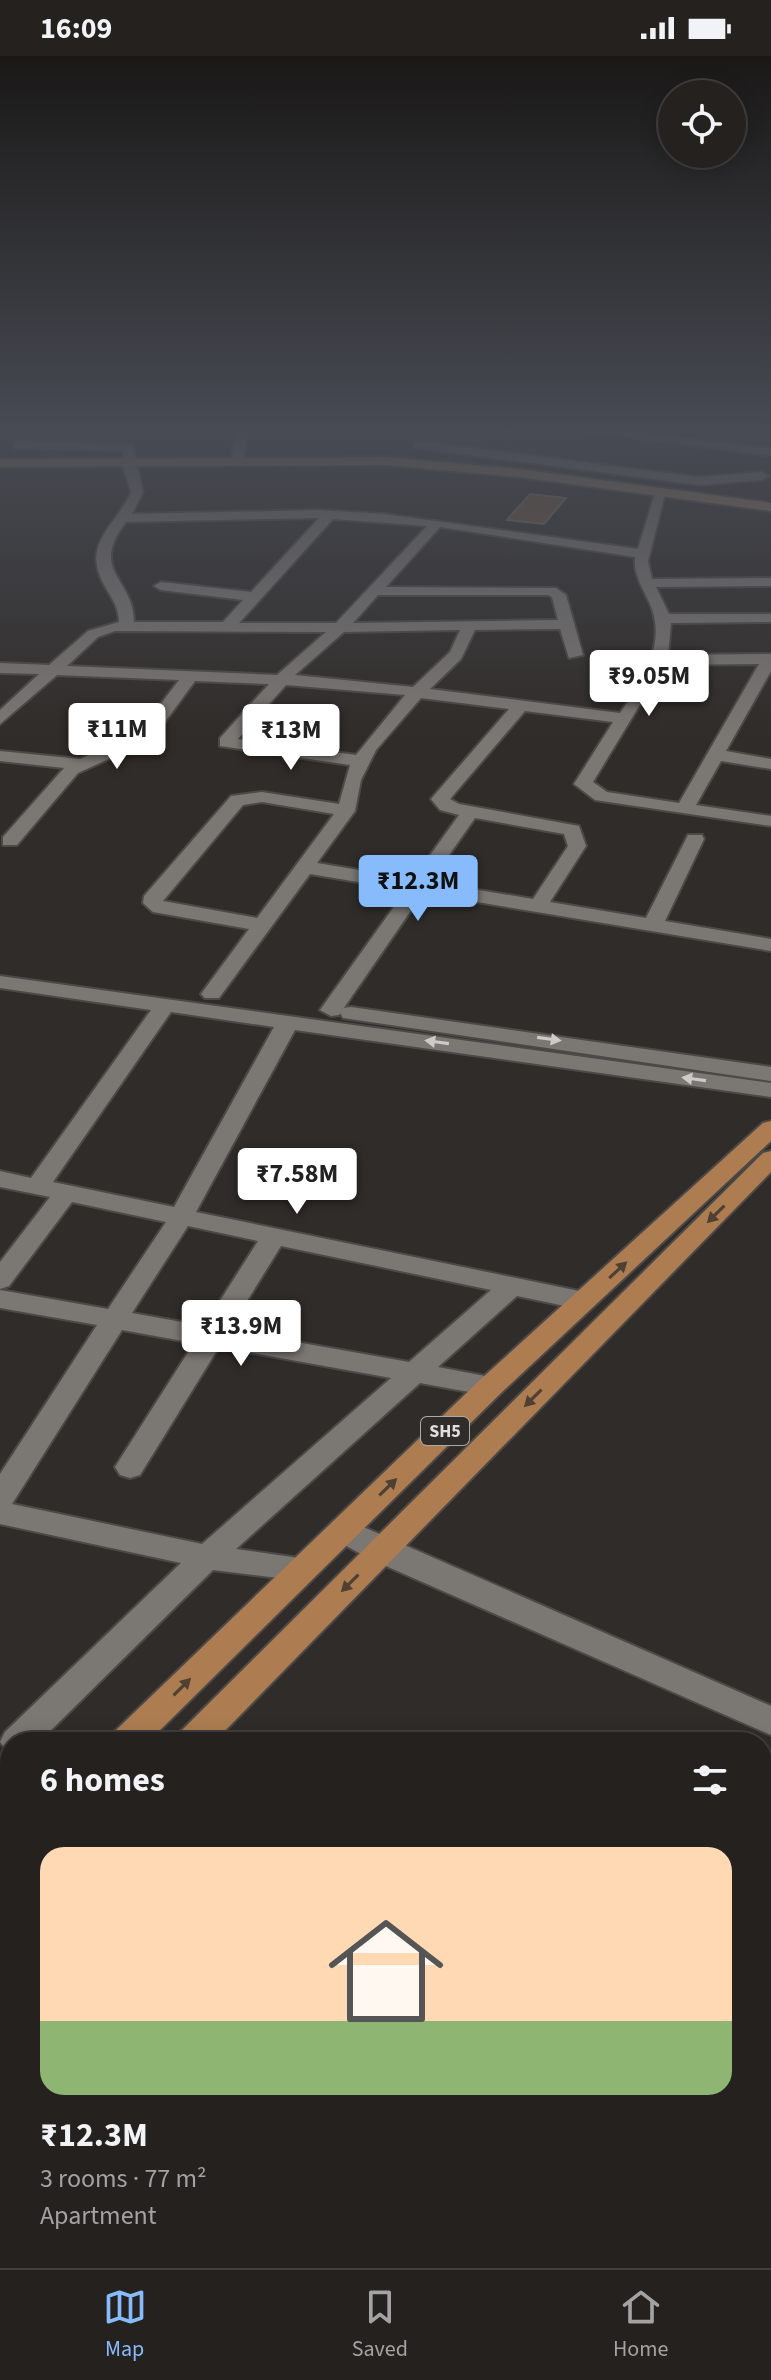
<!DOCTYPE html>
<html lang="en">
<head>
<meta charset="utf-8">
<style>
	:root { --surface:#24211f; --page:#302e2c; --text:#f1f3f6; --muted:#a3a3a4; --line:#413e3d; --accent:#88bbfc }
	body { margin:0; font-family:"Source Sans 3",sans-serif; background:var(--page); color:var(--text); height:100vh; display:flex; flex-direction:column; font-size:30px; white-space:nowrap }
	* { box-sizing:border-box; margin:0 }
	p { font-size:26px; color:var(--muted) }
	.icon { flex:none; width:44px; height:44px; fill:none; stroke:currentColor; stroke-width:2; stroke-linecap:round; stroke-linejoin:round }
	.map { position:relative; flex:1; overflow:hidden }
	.panel { position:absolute; left:0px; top:1676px; width:772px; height:536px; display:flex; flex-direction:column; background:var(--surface); border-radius:32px 32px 0 0; box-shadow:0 4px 20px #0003,0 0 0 2px var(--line) }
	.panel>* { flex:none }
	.buttons { position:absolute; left:658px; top:24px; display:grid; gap:16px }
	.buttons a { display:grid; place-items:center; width:88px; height:88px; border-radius:50%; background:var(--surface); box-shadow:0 4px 20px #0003,0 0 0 2px var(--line); font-size:40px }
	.price { position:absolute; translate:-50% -68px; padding:0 18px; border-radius:8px; background:#fff; color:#222; font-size:26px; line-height:52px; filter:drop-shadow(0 2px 4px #0008) }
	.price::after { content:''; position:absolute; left:50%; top:48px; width:24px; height:18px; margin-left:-12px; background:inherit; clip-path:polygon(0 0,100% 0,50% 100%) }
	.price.current { background:var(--accent); color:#111 }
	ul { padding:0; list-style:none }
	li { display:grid; align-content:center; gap:16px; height:424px; padding:0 40px }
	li+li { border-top:2px solid var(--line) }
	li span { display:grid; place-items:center; height:248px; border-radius:24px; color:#555 }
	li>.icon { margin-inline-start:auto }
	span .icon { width:144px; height:144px; fill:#fffc; stroke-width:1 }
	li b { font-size:34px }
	h2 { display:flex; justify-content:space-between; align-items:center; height:96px; padding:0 40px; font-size:34px }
	.status { display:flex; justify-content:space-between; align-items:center; height:56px; padding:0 40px; background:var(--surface); direction:ltr }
	.status svg { height:22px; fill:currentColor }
	.menu { display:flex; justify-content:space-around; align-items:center; height:112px; border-top:2px solid var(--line); background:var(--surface); font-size:22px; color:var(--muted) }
	.menu a { display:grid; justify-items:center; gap:4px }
	.menu .current { color:var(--accent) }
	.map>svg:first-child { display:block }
	.building { fill:#6e5038; stroke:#6f6b67; stroke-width:2 }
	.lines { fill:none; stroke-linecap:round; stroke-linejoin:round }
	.minor-casing { stroke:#4c4947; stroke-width:4 }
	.secondary-casing { stroke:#4c4947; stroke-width:4 }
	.primary-casing { stroke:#4c4947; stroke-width:4 }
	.minor { fill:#7b7773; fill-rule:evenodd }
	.secondary { fill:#947a62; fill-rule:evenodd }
	.primary { fill:#ad7d51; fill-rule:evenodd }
	.oneway { fill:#cdcac8 }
	.oneway2 { fill:#4f4033 }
	.labels { text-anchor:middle; stroke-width:6; stroke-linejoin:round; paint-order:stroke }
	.shield { fill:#302c29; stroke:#aca9a7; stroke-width:2 }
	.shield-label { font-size:18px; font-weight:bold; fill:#e1dfdd }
</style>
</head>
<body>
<div class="status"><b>16:09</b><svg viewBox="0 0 49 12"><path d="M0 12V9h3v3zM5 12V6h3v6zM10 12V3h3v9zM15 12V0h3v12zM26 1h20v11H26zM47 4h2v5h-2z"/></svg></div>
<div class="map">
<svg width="771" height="2212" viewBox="0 0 771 2212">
	<rect width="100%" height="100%" fill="#302c29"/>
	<path class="building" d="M530,438L566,442L544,468L507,464Z"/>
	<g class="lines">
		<defs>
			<g id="minor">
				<path d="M237,372H249L243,404L237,408L231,404Z"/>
				<path d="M564,372H597L771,392V400Z"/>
				<path d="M18,385L133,389L143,436L132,458L319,454L384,458L638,493L655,437L666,434L648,505L652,523L771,522V530L656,531L669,558H771V566L671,567L668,599L771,598V615L726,695L771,703V713L721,705L696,749L771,760V770L595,744L574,728L613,666L525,655L450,743L459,748L579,770L586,790L550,846L646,862L686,783L688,779H702L704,783L665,865L771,883V895L423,837L339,959L331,960L320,954L406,834L310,818L219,942H205L201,938L249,873L153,856L143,847L144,840L231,740L262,736L339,748L350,709L220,690V682L269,628L195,625L159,674L144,687L78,717L17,789H3V781L64,712L0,705V695L80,703L132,679L147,666L179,624L57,619L0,668V654L39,618L0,617V607L49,609L88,575L119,566C119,547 106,536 100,520C85,485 120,464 131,436L123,411V395L14,392V386ZM319,462L251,536L161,526L154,530L161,534L243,544L223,566H134C134,522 88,515 126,466ZM333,463L427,470L336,567H239ZM440,471L635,501C633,518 643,532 650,548C667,587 643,625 620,657L430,633L461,603L475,574L560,573L569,602L583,599L566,539L556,532L386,531ZM378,539H548L552,541L558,564L353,567ZM460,574L450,596L413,631L295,619L344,576ZM115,575L326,576L277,619L67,610L98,581ZM759,608L679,747L607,736L593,726L664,609ZM286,629L405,639L356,699L238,683ZM421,642L509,653L431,743L440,754L459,759L413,823L317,807L355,755L361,724L376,694ZM262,746L334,758L257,862L163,845L243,749ZM475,762L564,778L568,790L533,843L430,826Z"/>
				<path d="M419,385L699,421L762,416L768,420L762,424L699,429L415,392L413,389Z"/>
				<path d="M0,920L771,1027V1041L295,974L196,1156L584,1236L593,1239L597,1245L593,1251L584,1254L517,1240L438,1311L501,1323L505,1330L501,1337L491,1340L420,1327L236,1493L313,1504L317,1513L313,1522L302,1525L213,1514L39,1686H10V1698L0,1686L5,1676L181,1507L0,1468V1418L97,1269L0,1252V1234L108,1253L166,1166L72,1146L9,1230L0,1233V1206L50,1141L0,1131V1115L31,1122L151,954L0,932ZM171,956L274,971L174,1151L53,1126ZM188,1170L258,1185L204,1270L132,1257ZM281,1190L491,1234L409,1306L229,1274ZM122,1274L194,1287L115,1411L120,1419L130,1422L140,1419L219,1291L391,1322L202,1488L12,1448Z"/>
				<path d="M351,951L771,1011V1025L343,962L340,957L343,952Z"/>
				<path d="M343,1462L771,1650V1679L370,1503L332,1482L328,1474L332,1466Z"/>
				<path d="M762,2065L771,2069V2110L762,2106Z"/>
				<path d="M0,2184L10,2188V2202H26L30,2212H0Z"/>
				<path d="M188,2202H233L229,2212H184Z"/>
				<path d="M597,2202H650L654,2212H601Z"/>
			</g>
			<path id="secondary" d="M386,401L519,413L771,447V455L519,421L386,409L0,411V403Z"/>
			<g id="primary">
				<path d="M771,1065V1085L501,1337L148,1686H109L114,1676L481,1323L763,1067Z"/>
				<path d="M771,1095V1116L214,1686H175L180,1676L763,1097Z"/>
				<path d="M10,1775V1811L0,1815V1779Z"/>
				<path d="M10,1840V1878L0,1882V1844Z"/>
			</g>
		</defs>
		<use href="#minor" class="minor-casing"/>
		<use href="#secondary" class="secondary-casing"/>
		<use href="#primary" class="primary-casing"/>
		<use href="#minor" class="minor"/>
		<use href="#secondary" class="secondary"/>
		<use href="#primary" class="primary"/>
	</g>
	<defs><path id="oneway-solid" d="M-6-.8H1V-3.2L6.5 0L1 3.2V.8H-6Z" transform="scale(2)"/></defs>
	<g class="oneway">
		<use href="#oneway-solid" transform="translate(549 983) rotate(8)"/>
		<use href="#oneway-solid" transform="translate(437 986) rotate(-172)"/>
		<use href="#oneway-solid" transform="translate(694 1023) rotate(-172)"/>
	</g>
	<g class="oneway2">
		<use href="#oneway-solid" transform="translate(716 1158) rotate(135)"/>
		<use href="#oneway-solid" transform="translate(618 1214) rotate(-43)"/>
		<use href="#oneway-solid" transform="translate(533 1342) rotate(135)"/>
		<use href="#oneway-solid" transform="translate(388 1431) rotate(-44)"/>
		<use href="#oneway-solid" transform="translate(350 1527) rotate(135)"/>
		<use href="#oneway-solid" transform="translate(182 1631) rotate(-45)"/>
	</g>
	<linearGradient id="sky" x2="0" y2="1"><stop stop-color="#1a1817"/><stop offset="0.55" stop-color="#484b54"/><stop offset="1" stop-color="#484b54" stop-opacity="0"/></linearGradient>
	<rect width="771" height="681" fill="url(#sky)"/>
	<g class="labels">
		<rect class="shield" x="421" y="1361" width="48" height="28" rx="6"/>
		<g class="shield-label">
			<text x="445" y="1381">SH5</text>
		</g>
	</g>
</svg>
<div class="buttons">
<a><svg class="icon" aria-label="locate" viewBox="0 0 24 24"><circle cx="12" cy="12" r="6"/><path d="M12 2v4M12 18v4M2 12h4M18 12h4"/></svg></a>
</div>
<b class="price" style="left:649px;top:662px">₹9.05M</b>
<b class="price" style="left:117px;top:715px">₹11M</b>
<b class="price" style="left:291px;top:716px">₹13M</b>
<b class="price current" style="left:418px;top:867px">₹12.3M</b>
<b class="price" style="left:297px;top:1160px">₹7.58M</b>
<b class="price" style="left:241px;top:1312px">₹13.9M</b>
<section class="panel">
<h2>6 homes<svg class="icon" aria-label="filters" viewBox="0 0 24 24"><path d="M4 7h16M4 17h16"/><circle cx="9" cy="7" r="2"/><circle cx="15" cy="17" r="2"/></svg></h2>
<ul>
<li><span style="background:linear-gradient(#ffd9b3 70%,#8fb573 0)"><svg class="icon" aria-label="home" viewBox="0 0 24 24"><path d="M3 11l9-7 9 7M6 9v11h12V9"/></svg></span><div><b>₹12.3M</b><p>3 rooms · 77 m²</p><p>Apartment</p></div></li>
</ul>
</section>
</div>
<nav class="menu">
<a class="current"><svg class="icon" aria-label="map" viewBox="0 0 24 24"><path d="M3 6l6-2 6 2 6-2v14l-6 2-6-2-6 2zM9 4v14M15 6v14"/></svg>Map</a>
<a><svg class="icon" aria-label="saved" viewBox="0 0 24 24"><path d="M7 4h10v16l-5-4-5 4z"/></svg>Saved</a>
<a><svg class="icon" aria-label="home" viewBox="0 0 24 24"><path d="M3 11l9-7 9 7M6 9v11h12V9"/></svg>Home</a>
</nav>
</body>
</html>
